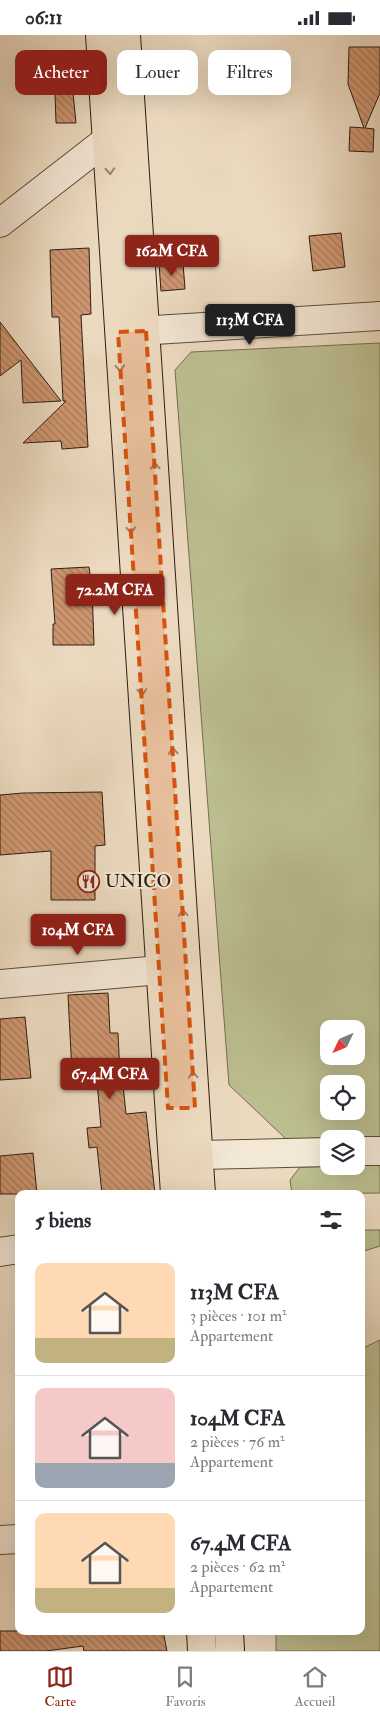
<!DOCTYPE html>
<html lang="fr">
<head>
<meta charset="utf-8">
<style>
	:root { --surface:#fff; --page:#f2f2f3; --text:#2b2b33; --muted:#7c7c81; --line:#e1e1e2; --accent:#8f2418 }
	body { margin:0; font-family:"IM FELL Double Pica",serif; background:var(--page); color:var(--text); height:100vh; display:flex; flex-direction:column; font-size:19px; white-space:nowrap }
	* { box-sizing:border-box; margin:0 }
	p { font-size:16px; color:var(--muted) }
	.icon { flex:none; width:28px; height:28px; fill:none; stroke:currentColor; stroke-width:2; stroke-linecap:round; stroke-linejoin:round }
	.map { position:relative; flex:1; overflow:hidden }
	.sheet { position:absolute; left:15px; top:1155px; width:350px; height:445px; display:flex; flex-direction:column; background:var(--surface); border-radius:10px; box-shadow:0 5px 20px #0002 }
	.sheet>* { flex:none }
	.banner { position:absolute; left:15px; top:15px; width:350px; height:45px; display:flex; gap:10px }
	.needle { width:32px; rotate:226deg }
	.buttons { position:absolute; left:320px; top:985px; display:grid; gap:10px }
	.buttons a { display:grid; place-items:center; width:45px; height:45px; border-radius:10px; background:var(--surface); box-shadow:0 5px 20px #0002; font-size:25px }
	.price { position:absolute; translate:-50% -42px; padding:0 11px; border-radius:5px; background:var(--accent); color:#fff; font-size:16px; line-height:32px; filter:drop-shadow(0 1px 2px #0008) }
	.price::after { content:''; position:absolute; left:50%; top:30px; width:15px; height:11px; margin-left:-8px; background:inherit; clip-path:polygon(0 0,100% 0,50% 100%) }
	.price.active { background:#222; color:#fff }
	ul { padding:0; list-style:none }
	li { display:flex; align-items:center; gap:15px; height:125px; padding:0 20px }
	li+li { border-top:1px solid var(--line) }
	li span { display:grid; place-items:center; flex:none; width:140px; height:100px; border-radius:10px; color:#555 }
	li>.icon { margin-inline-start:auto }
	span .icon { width:60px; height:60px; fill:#fffc; stroke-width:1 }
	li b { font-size:21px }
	h2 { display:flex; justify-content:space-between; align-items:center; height:60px; padding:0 20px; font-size:21px }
	.tag { padding:0 18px; border-radius:10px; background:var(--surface); box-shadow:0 5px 20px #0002; font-size:18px; line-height:45px }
	.tag.active { background:var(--accent); color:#fff }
	.status { display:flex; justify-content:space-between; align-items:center; height:35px; padding:0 25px; background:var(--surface); direction:ltr }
	.status svg { height:14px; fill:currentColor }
	.dock { display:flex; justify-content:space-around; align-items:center; height:70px; border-top:1px solid var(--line); background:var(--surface); font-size:14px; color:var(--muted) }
	.dock a { display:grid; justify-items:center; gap:2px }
	.dock .active { color:var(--accent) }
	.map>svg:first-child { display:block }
	.green { fill:#bcbe90; stroke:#746e51; fill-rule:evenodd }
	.building { fill:url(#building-back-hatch); stroke:#2c1e12 }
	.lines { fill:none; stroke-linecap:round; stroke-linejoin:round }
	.minor-casing { stroke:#5c4d3e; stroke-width:30 }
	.major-casing { stroke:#2c1e12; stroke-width:30 }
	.minor { stroke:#f3e7d6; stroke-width:28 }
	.major { stroke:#ecdac0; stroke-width:28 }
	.oneway { stroke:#968572 }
	.marked { fill:#d5530d; fill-opacity:0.2; stroke:#d5530d; stroke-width:4; stroke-dasharray:10 6; stroke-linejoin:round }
	.labels { text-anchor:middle; stroke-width:4; stroke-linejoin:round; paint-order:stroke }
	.poi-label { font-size:18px; fill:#2c1e12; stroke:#f3e7d6; text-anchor:start }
</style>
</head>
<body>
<div class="status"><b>06:11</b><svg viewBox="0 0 49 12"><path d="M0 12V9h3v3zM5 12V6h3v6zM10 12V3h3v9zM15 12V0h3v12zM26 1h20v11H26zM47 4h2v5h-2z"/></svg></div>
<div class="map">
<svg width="380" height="1616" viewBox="0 0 380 1616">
	<defs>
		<pattern id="building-back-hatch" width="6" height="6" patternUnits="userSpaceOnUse" patternTransform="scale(1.25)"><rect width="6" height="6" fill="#ce9670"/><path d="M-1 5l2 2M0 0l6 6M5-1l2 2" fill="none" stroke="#a77a5b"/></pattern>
	</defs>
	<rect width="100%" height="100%" fill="#ecdac0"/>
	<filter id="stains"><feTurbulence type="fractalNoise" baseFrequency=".004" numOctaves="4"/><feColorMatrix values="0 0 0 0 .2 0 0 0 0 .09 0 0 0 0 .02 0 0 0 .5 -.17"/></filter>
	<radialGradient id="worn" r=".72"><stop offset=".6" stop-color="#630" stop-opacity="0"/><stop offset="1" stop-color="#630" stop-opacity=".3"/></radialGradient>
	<g class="green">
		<path d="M380,308V1102L286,1104L229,1050L175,335L191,317ZM329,994H356V1021H329ZM329,1049H356V1076H329Z"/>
		<path d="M380,1128V1158L292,1159L290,1145L300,1132L356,1131V1129Z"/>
		<path d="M361,1195H380V1211L361,1217Z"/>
		<path d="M380,1305V1616H276V1596H361V1314Z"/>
	</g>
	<g class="building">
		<path d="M349,12H380V58L365,93L374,94L373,117L349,116L350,92L364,93L348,49Z"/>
		<path d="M70,28L76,88H56L54,29Z"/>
		<path d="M341,198L345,232L313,236L309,201Z"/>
		<path d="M89,213L91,279L81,280L88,412L62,414L61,406L23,408L66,366H63L59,282H52L50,215Z"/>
		<path d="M183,228L185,254L161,256L159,229Z"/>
		<path d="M0,287L20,313L61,366L23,368L21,325L0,341Z"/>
		<path d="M89,532L92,553L94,610H53V589H55L51,534Z"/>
		<path d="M102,757L105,810L95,811V865H51V816L0,820V760L23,758Z"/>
		<path d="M108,958L110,998H118L120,1040H122L126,1079L146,1077L155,1159H102L97,1112L89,1113L87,1093L101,1092L96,1036L72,1038L68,960Z"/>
		<path d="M25,982L31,1043L0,1045V984Z"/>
		<path d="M33,1118L37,1159H0V1121Z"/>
		<path d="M0,1596H163L167,1616H84L83,1611L46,1616H0Z"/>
	</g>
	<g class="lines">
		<defs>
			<g id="minor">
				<path d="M0,188L108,104"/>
				<path d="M122,297L380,281"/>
				<path d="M0,949L160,935"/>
				<path d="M356,1116H380"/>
				<path d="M199,1120L329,1117"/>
				<path d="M0,1217L19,1214"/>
				<path d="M0,1505L19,1504"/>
			</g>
			<g id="major">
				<path d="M100,0L175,1159"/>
				<path d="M126,0L201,1159"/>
				<path d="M201,1596L202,1616"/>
				<path d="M229,1596L230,1616"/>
			</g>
		</defs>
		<use href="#minor" class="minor-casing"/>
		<use href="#major" class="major-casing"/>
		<use href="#minor" class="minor"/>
		<use href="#major" class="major"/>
	</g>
	<defs><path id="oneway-chevron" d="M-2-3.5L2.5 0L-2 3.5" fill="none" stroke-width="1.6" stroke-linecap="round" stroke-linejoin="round" transform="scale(1.25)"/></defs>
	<g class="oneway">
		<use href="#oneway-chevron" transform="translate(110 136) rotate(87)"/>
		<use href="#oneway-chevron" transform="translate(120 333) rotate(86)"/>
		<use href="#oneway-chevron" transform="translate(155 431) rotate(-94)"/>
		<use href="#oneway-chevron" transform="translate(131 495) rotate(86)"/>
		<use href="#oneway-chevron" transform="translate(142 657) rotate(86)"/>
		<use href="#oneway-chevron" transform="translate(173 716) rotate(-94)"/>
		<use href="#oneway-chevron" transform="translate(183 878) rotate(-94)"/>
		<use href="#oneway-chevron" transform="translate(193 1040) rotate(-94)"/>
	</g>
	<path class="marked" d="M146,296L195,1073H168L118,297Z"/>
	<defs>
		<symbol id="restaurant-ring" viewBox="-11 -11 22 22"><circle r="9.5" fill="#f3e7d6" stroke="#8f2418" stroke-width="1.5"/><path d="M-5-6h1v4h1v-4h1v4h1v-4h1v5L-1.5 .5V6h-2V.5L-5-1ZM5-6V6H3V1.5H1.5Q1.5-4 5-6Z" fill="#8f2418"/></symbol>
	</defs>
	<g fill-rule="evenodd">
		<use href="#restaurant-ring" x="76" y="834" width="25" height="25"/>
	</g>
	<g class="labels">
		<g class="poi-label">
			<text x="105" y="852">UNICO</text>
		</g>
	</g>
	<rect width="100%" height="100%" filter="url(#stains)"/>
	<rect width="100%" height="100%" fill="url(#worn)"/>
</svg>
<div class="buttons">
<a><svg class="needle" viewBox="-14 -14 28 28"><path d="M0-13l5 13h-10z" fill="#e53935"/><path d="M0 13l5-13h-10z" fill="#7c7c81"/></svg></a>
<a><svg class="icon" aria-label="locate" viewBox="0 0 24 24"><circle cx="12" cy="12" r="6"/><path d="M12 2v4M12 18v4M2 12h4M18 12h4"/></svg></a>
<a><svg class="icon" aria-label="layers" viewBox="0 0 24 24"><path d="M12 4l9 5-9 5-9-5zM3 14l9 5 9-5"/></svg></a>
</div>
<b class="price" style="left:172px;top:242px">162M CFA</b>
<b class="price active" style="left:250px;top:311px">113M CFA</b>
<b class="price" style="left:115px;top:581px">72.2M CFA</b>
<b class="price" style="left:78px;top:921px">104M CFA</b>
<b class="price" style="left:110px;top:1065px">67.4M CFA</b>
<div class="banner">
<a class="tag active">Acheter</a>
<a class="tag">Louer</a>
<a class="tag">Filtres</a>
</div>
<section class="sheet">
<h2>5 biens<svg class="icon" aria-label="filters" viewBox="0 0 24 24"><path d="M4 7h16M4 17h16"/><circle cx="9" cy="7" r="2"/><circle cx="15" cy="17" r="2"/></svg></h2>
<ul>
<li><span style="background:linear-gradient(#ffd9b3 75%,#c2b280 0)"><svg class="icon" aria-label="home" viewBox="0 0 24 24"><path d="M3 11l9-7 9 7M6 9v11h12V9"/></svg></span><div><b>113M CFA</b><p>3 pièces · 101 m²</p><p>Appartement</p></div></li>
<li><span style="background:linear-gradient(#f6c9c9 75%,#9aa5b1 0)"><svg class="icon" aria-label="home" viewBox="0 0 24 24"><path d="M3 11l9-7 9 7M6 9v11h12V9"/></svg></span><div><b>104M CFA</b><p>2 pièces · 76 m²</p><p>Appartement</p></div></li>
<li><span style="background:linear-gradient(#ffd9b3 75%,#c2b280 0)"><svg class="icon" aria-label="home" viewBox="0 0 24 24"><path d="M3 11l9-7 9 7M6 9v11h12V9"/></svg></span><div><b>67.4M CFA</b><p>2 pièces · 62 m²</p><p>Appartement</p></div></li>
</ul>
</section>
</div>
<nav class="dock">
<a class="active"><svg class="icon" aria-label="map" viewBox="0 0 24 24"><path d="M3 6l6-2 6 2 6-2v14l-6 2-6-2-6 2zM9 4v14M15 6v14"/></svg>Carte</a>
<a><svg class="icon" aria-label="saved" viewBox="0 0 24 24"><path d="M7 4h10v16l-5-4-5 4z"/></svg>Favoris</a>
<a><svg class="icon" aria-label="home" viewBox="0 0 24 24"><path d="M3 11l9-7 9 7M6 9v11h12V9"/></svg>Accueil</a>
</nav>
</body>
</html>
